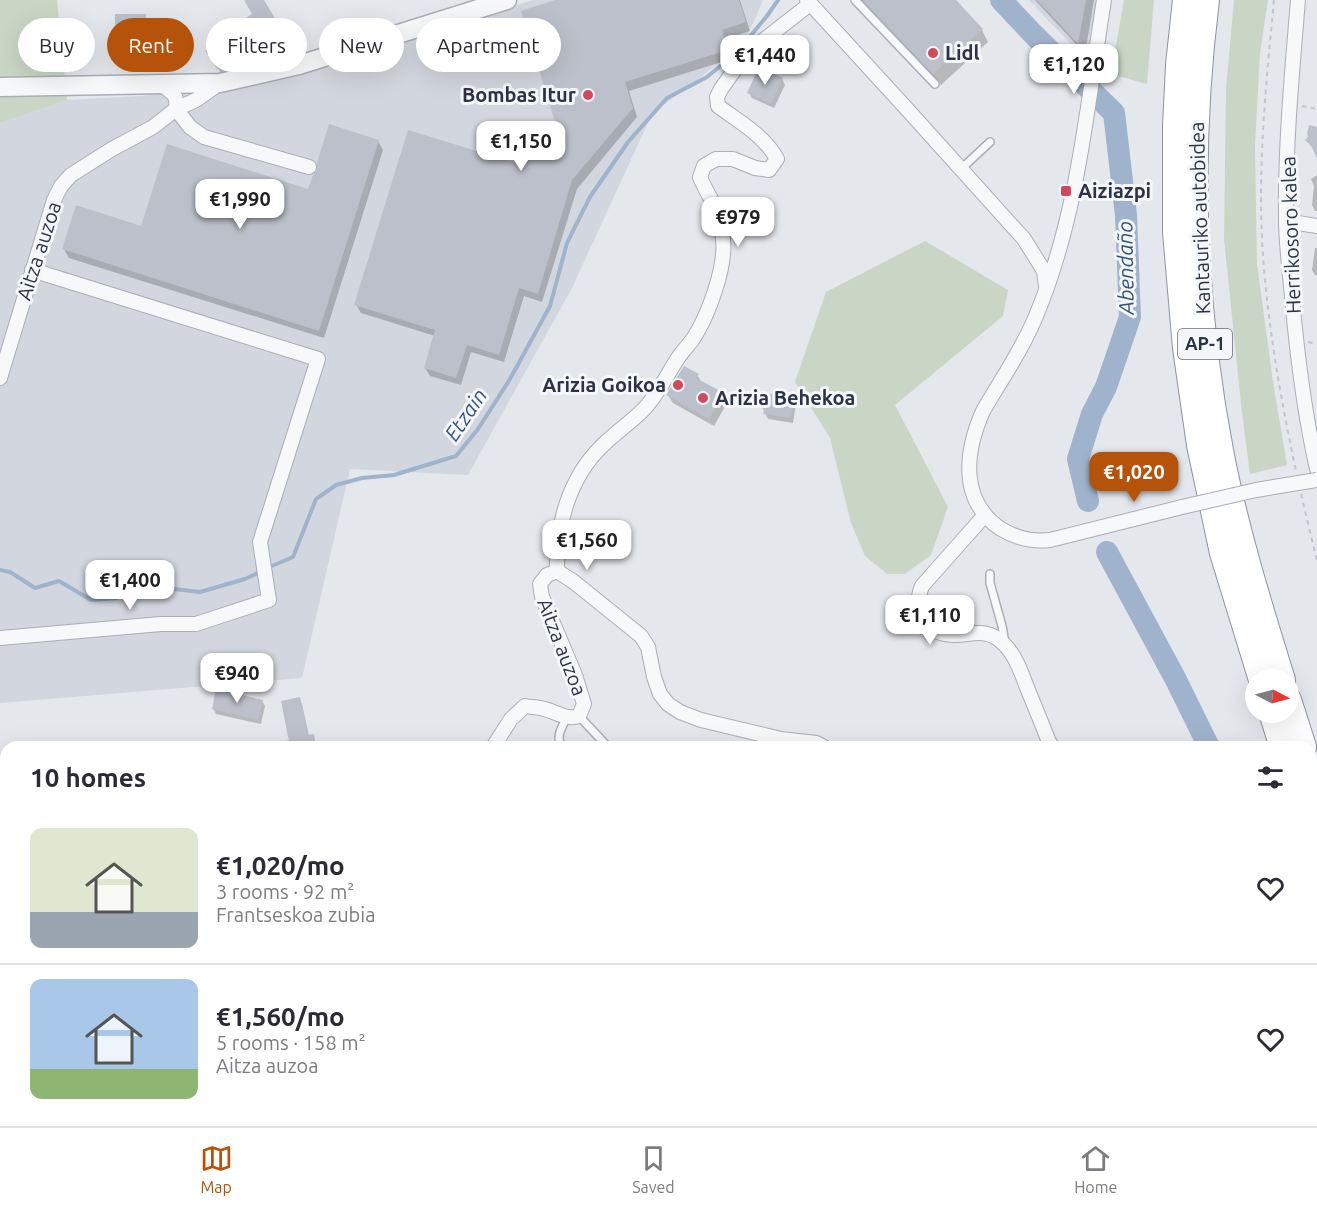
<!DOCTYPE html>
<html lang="en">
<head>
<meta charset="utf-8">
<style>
	:root { --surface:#fff; --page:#f2f2f3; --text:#2b2b33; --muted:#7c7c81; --line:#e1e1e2; --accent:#b45309 }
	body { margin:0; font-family:Ubuntu,sans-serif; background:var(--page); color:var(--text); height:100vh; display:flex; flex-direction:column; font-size:22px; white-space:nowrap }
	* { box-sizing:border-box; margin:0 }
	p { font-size:20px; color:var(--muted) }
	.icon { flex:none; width:33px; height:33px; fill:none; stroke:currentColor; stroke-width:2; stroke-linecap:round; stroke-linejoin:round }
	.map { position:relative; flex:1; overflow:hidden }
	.sheet { position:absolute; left:0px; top:741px; width:1317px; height:386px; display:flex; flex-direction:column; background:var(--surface); border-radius:18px 18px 0 0; box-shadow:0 6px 24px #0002 }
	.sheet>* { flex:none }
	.hud { position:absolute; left:18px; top:18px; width:600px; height:54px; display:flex; gap:12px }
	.needle { width:39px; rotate:96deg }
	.controls { position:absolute; left:1245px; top:669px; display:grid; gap:12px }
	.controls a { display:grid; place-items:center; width:54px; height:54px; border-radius:50%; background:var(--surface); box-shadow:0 6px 24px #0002; font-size:30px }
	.price { position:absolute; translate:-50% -51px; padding:0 14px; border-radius:12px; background:#fff; color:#222; font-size:20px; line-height:39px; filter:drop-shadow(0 2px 3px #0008) }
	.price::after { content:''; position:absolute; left:50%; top:36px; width:18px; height:14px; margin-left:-9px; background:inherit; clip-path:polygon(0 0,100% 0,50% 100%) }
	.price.on { background:var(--accent); color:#fff }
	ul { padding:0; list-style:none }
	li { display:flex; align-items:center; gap:18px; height:150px; padding:0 30px }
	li+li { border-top:2px solid var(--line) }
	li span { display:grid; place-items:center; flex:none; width:168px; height:120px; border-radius:12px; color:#555 }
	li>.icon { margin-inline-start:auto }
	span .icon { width:72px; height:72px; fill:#fffc; stroke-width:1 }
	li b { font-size:26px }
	h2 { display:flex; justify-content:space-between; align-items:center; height:72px; padding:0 30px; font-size:26px }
	.pill { padding:0 21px; border-radius:27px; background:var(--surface); box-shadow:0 6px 24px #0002; font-size:21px; line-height:54px }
	.pill.on { background:var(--accent); color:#fff }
	.tabs { display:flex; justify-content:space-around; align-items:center; height:84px; border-top:2px solid var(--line); background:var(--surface); font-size:16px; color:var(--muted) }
	.tabs a { display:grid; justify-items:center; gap:3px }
	.tabs .on { color:var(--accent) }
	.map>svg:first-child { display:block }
	.built { fill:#d2d6de }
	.green { fill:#c9d6c5 }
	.shadow { fill:#0003 }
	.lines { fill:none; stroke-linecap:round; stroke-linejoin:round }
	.stream { stroke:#9fb4cc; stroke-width:4 }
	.river { stroke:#9fb4cc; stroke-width:22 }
	.building { fill:#bbc0ca }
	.service-casing { stroke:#a9aeb7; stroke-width:10 }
	.minor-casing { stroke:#a9aeb7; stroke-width:16 }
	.tertiary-casing { stroke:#a9aeb7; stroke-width:21 }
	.motorway-casing { stroke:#8b94a3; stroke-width:28 }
	.path { stroke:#c2c5cb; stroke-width:2; stroke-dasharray:4.5 4.5; stroke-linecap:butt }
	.service { stroke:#f7f8fa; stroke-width:7 }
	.minor { stroke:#f7f8fa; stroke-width:14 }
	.tertiary { stroke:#f7f8fa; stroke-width:18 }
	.motorway { stroke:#fff; stroke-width:26 }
	.minor-bridge-casing { stroke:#a9aeb7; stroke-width:16; stroke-linecap:butt }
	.minor-bridge { stroke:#f7f8fa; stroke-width:14 }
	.poi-dot { fill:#d1495b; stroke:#f4f6f9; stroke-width:2 }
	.labels { text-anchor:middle; stroke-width:6; stroke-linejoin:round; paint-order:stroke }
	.shield { fill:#f4f6f9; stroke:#676e7b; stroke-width:1.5 }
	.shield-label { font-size:18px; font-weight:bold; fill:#2b3445 }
	.poi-label { font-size:20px; font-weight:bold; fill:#2b3445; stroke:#f4f6f9; text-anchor:start }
	.street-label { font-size:20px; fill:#2b3445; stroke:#f4f6f9 }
	.water-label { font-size:21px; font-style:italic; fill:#34527a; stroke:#f4f6f9 }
</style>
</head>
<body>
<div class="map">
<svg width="1317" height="1126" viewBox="0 0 1317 1126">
	<rect width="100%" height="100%" fill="#e4e7ec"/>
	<g class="built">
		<path d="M533,0H763L754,21L741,46L652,114L572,288L468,475L350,469L302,678L0,703V123L67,100L142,96L291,76Z"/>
		<path d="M1029,0H1110L1097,72Z"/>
	</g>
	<g class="green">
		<path d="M0,0H57L67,100L0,123Z"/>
		<path d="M1124,0H1154L1147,84L1111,74Z"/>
		<path d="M1234,0H1268L1260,53L1255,145L1257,264L1273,382L1287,465L1250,474L1242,413L1224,239L1226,89Z"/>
		<path d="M925,241L1008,290L1003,316L895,405L948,507L931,555L905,574H887L865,556L851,523L830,438L795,382L826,292Z"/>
	</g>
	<g class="shadow">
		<path d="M253,0H262L280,31L262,42L248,18L254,15Z"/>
		<path d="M560,0H740L750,31L725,39L731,59L629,91L637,117L577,189L542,302L524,296L504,362L471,352L461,385L430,376L425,368L435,336L361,313L356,305L521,166L557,123Z"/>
		<path d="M856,0H954L982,30L988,42L941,85L867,8L862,6Z"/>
		<path d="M1035,0H1094L1085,54Z"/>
		<path d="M145,15L148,21V29L120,30L117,25Z"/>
		<path d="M232,36L245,58L221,73L207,51Z"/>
		<path d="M782,79L785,85L774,108L752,98L749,92Z"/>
		<path d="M378,141L383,150L324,338L69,258L64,249L142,228L309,191Z"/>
		<path d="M1317,175V211H1315L1312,205L1314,186L1311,179Z"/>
		<path d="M1315,248H1317V276L1315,275L1312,270Z"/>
		<path d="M697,375L702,383L722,394L727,403L714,426L673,403L668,395Z"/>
		<path d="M793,399L796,404L793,423L768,419L761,405Z"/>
		<path d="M299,699L302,704L309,736H313L317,747H287L286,741L290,740Z"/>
		<path d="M262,701L265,706L261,724L216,714L213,708Z"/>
	</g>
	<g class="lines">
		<g class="stream">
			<path d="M267,568L293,557L316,499L336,485L362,478L394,475L456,456L478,429L510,379L550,306L567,243L590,197L628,142L667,98L707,77L737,52L767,16L778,0"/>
			<path d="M0,570L10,572L35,588L59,581L91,600L117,598L139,582L165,588L200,592L245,579L260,572"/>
		</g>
		<g class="river">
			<path d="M1001,0L1035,36L1114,113L1126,215L1130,317L1106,387L1092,414L1078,459L1088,501"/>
			<path d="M1107,552L1175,678L1209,747"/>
		</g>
	</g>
	<g class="building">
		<path d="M244,0H264L279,25L258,37L246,18L252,14Z"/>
		<path d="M555,0H739L746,22L722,30L728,50L625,82L633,108L572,180L538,294L519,288L499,355L467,345L456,378L424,368L435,330L354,305L408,130L519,164L510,136L555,122L521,11Z"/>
		<path d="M863,0H956L983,29L933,74Z"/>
		<path d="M1037,0H1086L1078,44Z"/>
		<path d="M115,14H146V24L115,25Z"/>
		<path d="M232,34L244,52L217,69L205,51Z"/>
		<path d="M759,67L783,78L771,104L747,93Z"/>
		<path d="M329,124L379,140L319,331L62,249L76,205L141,226L167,144L308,189L313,175L317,170V163Z"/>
		<path d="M1309,125L1317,127V157H1316L1312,147L1305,140L1308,137L1307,133Z"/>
		<path d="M684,366L699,374L696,378L724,393L709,419L666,395Z"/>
		<path d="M761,392L794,398L791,418L763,414L765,406L759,405Z"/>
		<path d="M216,689L263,700L258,720L212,709Z"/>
		<path d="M300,697L308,735L314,734L316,747H290L281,701Z"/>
	</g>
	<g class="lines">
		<defs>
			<g id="service">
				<path d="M855,0L935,84"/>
				<path d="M961,169L990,142"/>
				<path d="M990,574V583L1002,626L1005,643"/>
				<path d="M579,716L608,747"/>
				<path d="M562,747C555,737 562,727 567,717"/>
			</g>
			<g id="minor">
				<path d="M807,0L906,108L1024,239L1044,271L1046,286"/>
				<path d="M1104,0C1087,106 1078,216 1036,316C1022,350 1001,380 983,411C965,452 959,501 1001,529C1016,538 1033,542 1050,540L1182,507"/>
				<path d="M1298,0C1292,73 1285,146 1286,219C1286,245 1290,271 1292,297C1297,354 1304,412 1317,469"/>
				<path d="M220,83L196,100L176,109L190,127L204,137L309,167"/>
				<path d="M1286,221L1317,226"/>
				<path d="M0,378L54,200L61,186L71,175L112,149L153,127L176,109C178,94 172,93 161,84"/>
				<path d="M985,515L922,586C914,605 922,629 944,634C967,639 984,623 1005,645C1017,658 1022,675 1028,690C1035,707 1042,724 1049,742L1053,747"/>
				<path d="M557,571C556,525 569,478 602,446C615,433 630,423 643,410C657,396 666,377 676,361C681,353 687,347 693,339C708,316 726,268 723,240C722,232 721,221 718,213C713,201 705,190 700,177L704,166L716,159H733L755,168L769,170L777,159C765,136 738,121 718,106L717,97L721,89L743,58L756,46L810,4"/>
				<path d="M0,638L161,624H196L269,600L260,542L318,359L32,270"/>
				<path d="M493,747L511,719L525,706C530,707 536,707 540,708C554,710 566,721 579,716L584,704L575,675L542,597L540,584L547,575L557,571L574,582L641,636L648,647L654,677L660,694L668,704L680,712L701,720L781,739L816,743L824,747"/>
				<path d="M0,844L6,845"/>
				<path d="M0,886L6,885"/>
				<path d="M348,1126L350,1120"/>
				<path d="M1144,1126L1147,1120"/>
			</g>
			<path id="tertiary" d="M0,87L220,83L299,65L507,0"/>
			<g id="motorway">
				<path d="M1186,0L1179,65L1176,126V232L1186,348L1200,445L1223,553L1262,680"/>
				<path d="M1206,0C1187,151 1192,307 1221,456C1236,532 1259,606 1282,680"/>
				<path d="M1288,700L1303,747"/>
				<path d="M1272,712L1283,747"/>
				<path d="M1311,771L1317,790"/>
				<path d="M1311,840L1317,861"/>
			</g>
		</defs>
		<use href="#service" class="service-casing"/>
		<use href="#minor" class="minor-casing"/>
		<use href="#tertiary" class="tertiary-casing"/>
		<use href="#motorway" class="motorway-casing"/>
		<g class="path">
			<path d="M1274,0C1266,84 1257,170 1263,255C1268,328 1281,400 1296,471"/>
			<path d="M1302,106L1317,109"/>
			<path d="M1308,342L1317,344"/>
			<path d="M1301,494L1317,561"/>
			<path d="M1118,1120L1121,1126"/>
		</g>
		<use href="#service" class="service"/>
		<use href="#minor" class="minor"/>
		<use href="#tertiary" class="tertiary"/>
		<use href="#motorway" class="motorway"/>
		<defs>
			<path id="minor-bridge" d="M1182,507L1256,490L1317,480"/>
		</defs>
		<use href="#minor-bridge" class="minor-bridge-casing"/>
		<use href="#minor-bridge" class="minor-bridge"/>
	</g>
	<g class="poi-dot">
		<circle cx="933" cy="53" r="6"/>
		<circle cx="588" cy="95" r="6"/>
		<rect x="1060" y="185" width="12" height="12" rx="3"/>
		<circle cx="678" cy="385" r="6"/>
		<circle cx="703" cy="398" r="6"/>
	</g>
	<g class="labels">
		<rect class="shield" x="1178" y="329" width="54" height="30" rx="4.5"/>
		<g class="shield-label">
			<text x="1205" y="350">AP-1</text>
		</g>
		<g class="poi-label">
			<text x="945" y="60">Lidl</text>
			<text x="576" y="102" text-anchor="end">Bombas Itur</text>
			<text x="1078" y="198">Aiziazpi</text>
			<text x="666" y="392" text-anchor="end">Arizia Goikoa</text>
			<text x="715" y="405">Arizia Behekoa</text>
		</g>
		<g class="street-label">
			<text transform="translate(1200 218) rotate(-92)" y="7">Kantauriko autobidea</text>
			<text transform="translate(1291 235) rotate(-92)" y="7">Herrikosoro kalea</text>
			<text transform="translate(39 251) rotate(-72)" y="7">Aitza auzoa</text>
			<text transform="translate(562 647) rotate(69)" y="7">Aitza auzoa</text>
		</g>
		<g class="water-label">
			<text transform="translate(1126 268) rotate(-91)" y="7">Abendaño</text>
			<text transform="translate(466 415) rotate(-56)" y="7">Etzain</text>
		</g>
	</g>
</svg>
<div class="controls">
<a><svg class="needle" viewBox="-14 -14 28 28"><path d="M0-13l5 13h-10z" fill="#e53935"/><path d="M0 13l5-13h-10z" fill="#7c7c81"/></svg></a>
</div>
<b class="price" style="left:765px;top:86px">€1,440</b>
<b class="price" style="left:1074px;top:95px">€1,120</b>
<b class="price" style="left:521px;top:172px">€1,150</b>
<b class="price" style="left:240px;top:230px">€1,990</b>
<b class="price" style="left:738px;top:248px">€979</b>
<b class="price on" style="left:1134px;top:503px">€1,020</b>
<b class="price" style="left:587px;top:571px">€1,560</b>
<b class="price" style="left:130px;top:611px">€1,400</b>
<b class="price" style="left:930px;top:646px">€1,110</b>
<b class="price" style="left:237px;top:704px">€940</b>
<div class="hud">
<a class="pill">Buy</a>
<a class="pill on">Rent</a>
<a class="pill">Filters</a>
<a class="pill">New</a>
<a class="pill">Apartment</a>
</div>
<section class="sheet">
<h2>10 homes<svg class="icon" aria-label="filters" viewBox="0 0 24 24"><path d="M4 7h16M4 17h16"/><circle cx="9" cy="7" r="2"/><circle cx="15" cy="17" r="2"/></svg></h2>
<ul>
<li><span style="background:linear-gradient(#dfe7d0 70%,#9aa5b1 0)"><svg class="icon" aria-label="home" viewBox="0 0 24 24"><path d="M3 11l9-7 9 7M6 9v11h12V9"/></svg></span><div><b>€1,020/mo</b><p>3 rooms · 92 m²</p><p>Frantseskoa zubia</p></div><svg class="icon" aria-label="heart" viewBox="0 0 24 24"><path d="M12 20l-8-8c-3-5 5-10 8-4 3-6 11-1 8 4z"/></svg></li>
<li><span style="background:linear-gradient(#a9c7e8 75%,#8fb573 0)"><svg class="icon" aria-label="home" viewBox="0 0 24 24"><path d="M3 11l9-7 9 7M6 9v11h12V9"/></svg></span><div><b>€1,560/mo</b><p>5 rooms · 158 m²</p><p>Aitza auzoa</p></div><svg class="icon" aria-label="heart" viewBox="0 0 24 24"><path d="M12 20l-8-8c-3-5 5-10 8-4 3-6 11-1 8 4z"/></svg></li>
</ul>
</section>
</div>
<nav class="tabs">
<a class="on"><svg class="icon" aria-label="map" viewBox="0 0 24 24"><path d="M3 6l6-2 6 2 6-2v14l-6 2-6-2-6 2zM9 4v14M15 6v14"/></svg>Map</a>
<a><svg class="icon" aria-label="saved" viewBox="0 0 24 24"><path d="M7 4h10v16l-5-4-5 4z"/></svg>Saved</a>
<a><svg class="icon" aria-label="home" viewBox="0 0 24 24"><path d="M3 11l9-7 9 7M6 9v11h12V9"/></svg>Home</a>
</nav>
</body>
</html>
